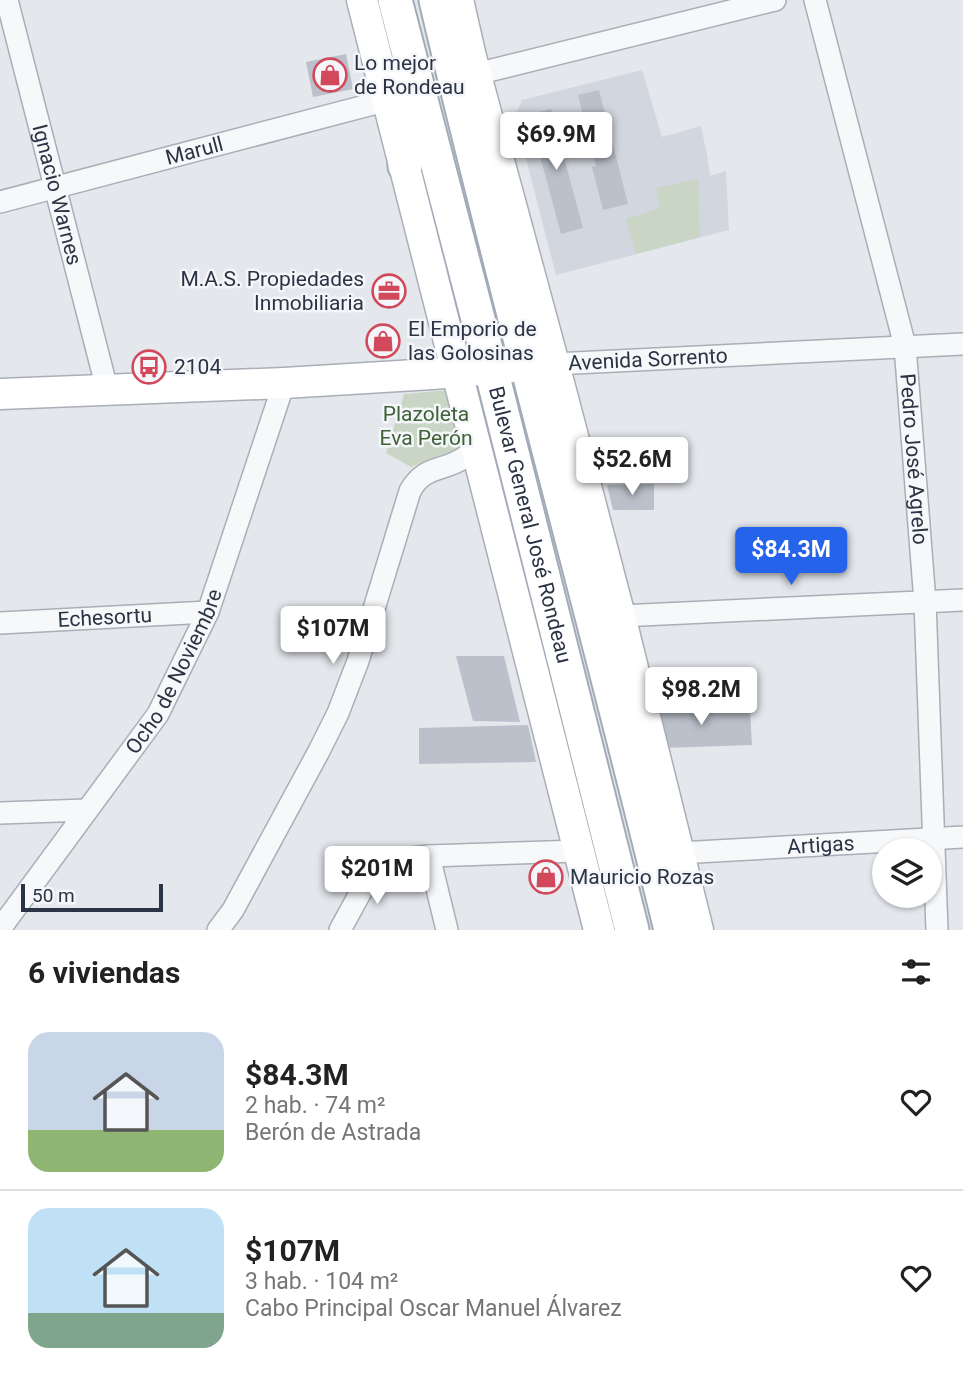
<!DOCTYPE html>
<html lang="es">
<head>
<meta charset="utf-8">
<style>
	:root { --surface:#fff; --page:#f6f6f6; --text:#222; --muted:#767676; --line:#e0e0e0; --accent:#2563eb }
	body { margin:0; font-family:Roboto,sans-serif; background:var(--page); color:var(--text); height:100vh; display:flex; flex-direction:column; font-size:26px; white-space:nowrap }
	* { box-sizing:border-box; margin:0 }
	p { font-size:23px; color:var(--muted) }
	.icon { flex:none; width:38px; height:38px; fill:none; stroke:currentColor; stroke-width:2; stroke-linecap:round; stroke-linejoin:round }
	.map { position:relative; height:930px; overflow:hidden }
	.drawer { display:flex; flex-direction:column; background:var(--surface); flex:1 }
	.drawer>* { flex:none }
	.tools { position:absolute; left:872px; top:838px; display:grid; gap:14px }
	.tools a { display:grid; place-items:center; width:70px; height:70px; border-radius:50%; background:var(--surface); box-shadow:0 2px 5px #0004; font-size:35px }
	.scale { position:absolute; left:21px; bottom:18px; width:142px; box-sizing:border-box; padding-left:7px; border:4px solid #2b3445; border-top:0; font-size:19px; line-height:24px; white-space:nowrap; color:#2b3445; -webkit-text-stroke:5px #f4f6f9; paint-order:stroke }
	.price { position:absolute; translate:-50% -60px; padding:0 16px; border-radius:7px; background:#fff; color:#222; font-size:23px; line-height:46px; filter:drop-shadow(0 2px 4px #0008) }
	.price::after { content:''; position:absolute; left:50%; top:42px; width:21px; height:16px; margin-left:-10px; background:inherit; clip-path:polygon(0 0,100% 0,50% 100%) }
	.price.active { background:var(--accent); color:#fff }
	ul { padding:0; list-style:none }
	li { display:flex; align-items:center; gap:21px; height:175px; padding:0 28px }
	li+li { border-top:2px solid var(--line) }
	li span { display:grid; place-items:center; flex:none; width:196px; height:140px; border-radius:21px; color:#555 }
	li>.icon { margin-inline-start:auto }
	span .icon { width:84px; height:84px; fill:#fffc; stroke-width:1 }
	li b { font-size:30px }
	h2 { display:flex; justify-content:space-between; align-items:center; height:84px; padding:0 28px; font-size:30px }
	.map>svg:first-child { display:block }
	.built { fill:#d2d6de }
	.green { fill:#c9d6c5 }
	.building { fill:#bbc0ca }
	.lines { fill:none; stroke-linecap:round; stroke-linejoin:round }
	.street-casing { stroke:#a9aeb7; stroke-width:24 }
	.secondary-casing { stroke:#a9aeb7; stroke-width:33 }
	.primary-casing { stroke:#a3abb8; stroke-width:37 }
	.street { stroke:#f7f8fa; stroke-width:21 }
	.secondary { stroke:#fff; stroke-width:30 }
	.primary { stroke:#fff; stroke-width:33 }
	.labels { text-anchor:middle; stroke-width:5; stroke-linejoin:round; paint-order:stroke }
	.poi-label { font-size:21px; fill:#2b3445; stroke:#f4f6f9; text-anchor:start }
	.street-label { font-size:21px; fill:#2b3445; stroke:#f4f6f9 }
	.park-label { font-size:21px; fill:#3f6138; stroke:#f4f6f9 }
</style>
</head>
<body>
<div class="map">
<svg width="963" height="930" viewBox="0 0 963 930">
	<rect width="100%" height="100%" fill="#e4e7ec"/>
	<path class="built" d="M642,70L662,137L701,126L707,155L710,176L726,171L729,230L556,275L515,116L522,100Z"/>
	<g class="green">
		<path d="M698,179L700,237L636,254L626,219L660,208L656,188Z"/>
		<path d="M449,390L461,447L411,467L386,453L404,394Z"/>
	</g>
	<g class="building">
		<path d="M346,54L353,89L313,97L306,62Z"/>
		<path d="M599,90L628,204L603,210L592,167L596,166L578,95Z"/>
		<path d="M551,109L583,228L561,234L529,115Z"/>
		<path d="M654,484V510H613L607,485Z"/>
		<path d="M456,656H504L520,722L473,721Z"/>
		<path d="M676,699L677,713L750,710L752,745L663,748L650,700Z"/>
		<path d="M528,725L536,762L419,764V728Z"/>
	</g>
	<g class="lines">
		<defs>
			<g id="street">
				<path id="s1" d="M7,0L107,389"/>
				<path id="s2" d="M815,0L905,346L925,602L937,930"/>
				<path d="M476,74L775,0"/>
				<path id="s3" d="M0,202L388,100"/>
				<path id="s4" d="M554,364L963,344"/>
				<path d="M620,616L963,600"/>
				<path id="s5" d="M0,623L208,612"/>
				<path d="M0,813L87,810"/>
				<path id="s6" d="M679,853L963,837"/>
				<path d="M429,856L447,930"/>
				<path id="s7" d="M0,929L158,714L208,612L284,383"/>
				<path d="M218,930L233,910L319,751L338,713L358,661L410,491C424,466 440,472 462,459C467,456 472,452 476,449"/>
				<path d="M340,930L377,862L429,856L579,851"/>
			</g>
			<g id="secondary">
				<path d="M362,0L599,930"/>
				<path d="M458,0L471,57L554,364L620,616L698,930"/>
				<path d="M0,394L284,383L432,374L550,364"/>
			</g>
			<g id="primary">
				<path id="s8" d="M395,0L491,369L632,930"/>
				<path d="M436,0C509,311 596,619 671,930"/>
				<path d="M404,82L405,166"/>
				<path d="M638,752L639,693"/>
			</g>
		</defs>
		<use href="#street" class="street-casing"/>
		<use href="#secondary" class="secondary-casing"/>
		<use href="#primary" class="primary-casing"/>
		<use href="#street" class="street"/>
		<use href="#secondary" class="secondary"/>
		<use href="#primary" class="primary"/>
	</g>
	<defs>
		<symbol id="shop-ring" viewBox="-11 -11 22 22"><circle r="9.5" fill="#f4f6f9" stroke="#d1495b" stroke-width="1.5"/><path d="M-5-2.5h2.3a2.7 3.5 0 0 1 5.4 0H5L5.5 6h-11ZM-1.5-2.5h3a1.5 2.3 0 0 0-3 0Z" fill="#d1495b"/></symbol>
		<symbol id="office-ring" viewBox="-11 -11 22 22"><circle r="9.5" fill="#f4f6f9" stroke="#d1495b" stroke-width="1.5"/><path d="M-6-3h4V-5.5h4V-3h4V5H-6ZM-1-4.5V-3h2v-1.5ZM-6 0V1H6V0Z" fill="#d1495b"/></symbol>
		<symbol id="bus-ring" viewBox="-11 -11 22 22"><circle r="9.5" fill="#f4f6f9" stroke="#d1495b" stroke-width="1.5"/><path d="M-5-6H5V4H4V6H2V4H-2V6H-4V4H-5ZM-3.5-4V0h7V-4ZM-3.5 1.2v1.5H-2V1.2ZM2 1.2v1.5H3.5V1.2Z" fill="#d1495b"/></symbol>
	</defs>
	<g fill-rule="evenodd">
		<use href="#shop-ring" x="311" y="56" width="38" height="38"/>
		<use href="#office-ring" x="370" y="272" width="38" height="38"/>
		<use href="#shop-ring" x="364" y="322" width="38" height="38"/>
		<use href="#bus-ring" x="130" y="348" width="38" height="38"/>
		<use href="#shop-ring" x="527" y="858" width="38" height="38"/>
	</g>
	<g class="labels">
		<g class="poi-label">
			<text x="354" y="70">Lo mejor<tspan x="354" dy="24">de Rondeau</tspan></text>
			<text x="364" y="286" text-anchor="end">M.A.S. Propiedades<tspan x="364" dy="24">Inmobiliaria</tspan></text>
			<text x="408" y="336">El Emporio de<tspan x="408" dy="24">las Golosinas</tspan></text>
			<text x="174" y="374">2104</text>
			<text x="570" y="884">Mauricio Rozas</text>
		</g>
		<g class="street-label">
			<text dy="7" stroke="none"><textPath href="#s3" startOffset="201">Marull</textPath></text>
			<text dy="7" stroke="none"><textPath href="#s1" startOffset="201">Ignacio Warnes</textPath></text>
			<text dy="7" stroke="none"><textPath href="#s4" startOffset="94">Avenida Sorrento</textPath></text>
			<text dy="7" stroke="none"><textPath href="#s2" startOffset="471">Pedro José Agrelo</textPath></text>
			<text dy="7" stroke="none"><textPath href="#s8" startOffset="542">Bulevar General José Rondeau</textPath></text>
			<text dy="7" stroke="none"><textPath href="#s5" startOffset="105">Echesortu</textPath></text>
			<text dy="7" stroke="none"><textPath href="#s7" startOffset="312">Ocho de Noviembre</textPath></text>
			<text dy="7" stroke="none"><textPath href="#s6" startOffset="142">Artigas</textPath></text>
		</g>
		<g class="park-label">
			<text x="426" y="421">Plazoleta<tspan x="426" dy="24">Eva Perón</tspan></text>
		</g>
	</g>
</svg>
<div class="tools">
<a><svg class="icon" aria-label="layers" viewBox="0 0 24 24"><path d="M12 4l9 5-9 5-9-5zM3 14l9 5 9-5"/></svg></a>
</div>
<div class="scale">50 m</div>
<b class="price" style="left:556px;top:172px">$69.9M</b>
<b class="price" style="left:632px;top:497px">$52.6M</b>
<b class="price active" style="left:791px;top:587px">$84.3M</b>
<b class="price" style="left:333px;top:666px">$107M</b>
<b class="price" style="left:701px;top:727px">$98.2M</b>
<b class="price" style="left:377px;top:906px">$201M</b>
</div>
<section class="drawer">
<h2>6 viviendas<svg class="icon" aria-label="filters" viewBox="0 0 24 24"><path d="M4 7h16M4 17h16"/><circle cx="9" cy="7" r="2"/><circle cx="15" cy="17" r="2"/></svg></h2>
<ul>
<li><span style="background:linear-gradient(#c9d6e8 70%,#8fb573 0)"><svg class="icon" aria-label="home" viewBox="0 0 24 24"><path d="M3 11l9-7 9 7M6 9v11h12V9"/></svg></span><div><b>$84.3M</b><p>2 hab. · 74 m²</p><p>Berón de Astrada</p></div><svg class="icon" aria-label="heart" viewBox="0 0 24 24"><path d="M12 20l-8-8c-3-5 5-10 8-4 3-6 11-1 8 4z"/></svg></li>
<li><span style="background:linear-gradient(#bfe0f5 75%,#7fa58c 0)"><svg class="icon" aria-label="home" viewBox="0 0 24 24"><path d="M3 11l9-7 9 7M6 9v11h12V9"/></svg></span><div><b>$107M</b><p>3 hab. · 104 m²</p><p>Cabo Principal Oscar Manuel Álvarez</p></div><svg class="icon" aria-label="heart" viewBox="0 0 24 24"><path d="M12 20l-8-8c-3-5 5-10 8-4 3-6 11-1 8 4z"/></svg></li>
</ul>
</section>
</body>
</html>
